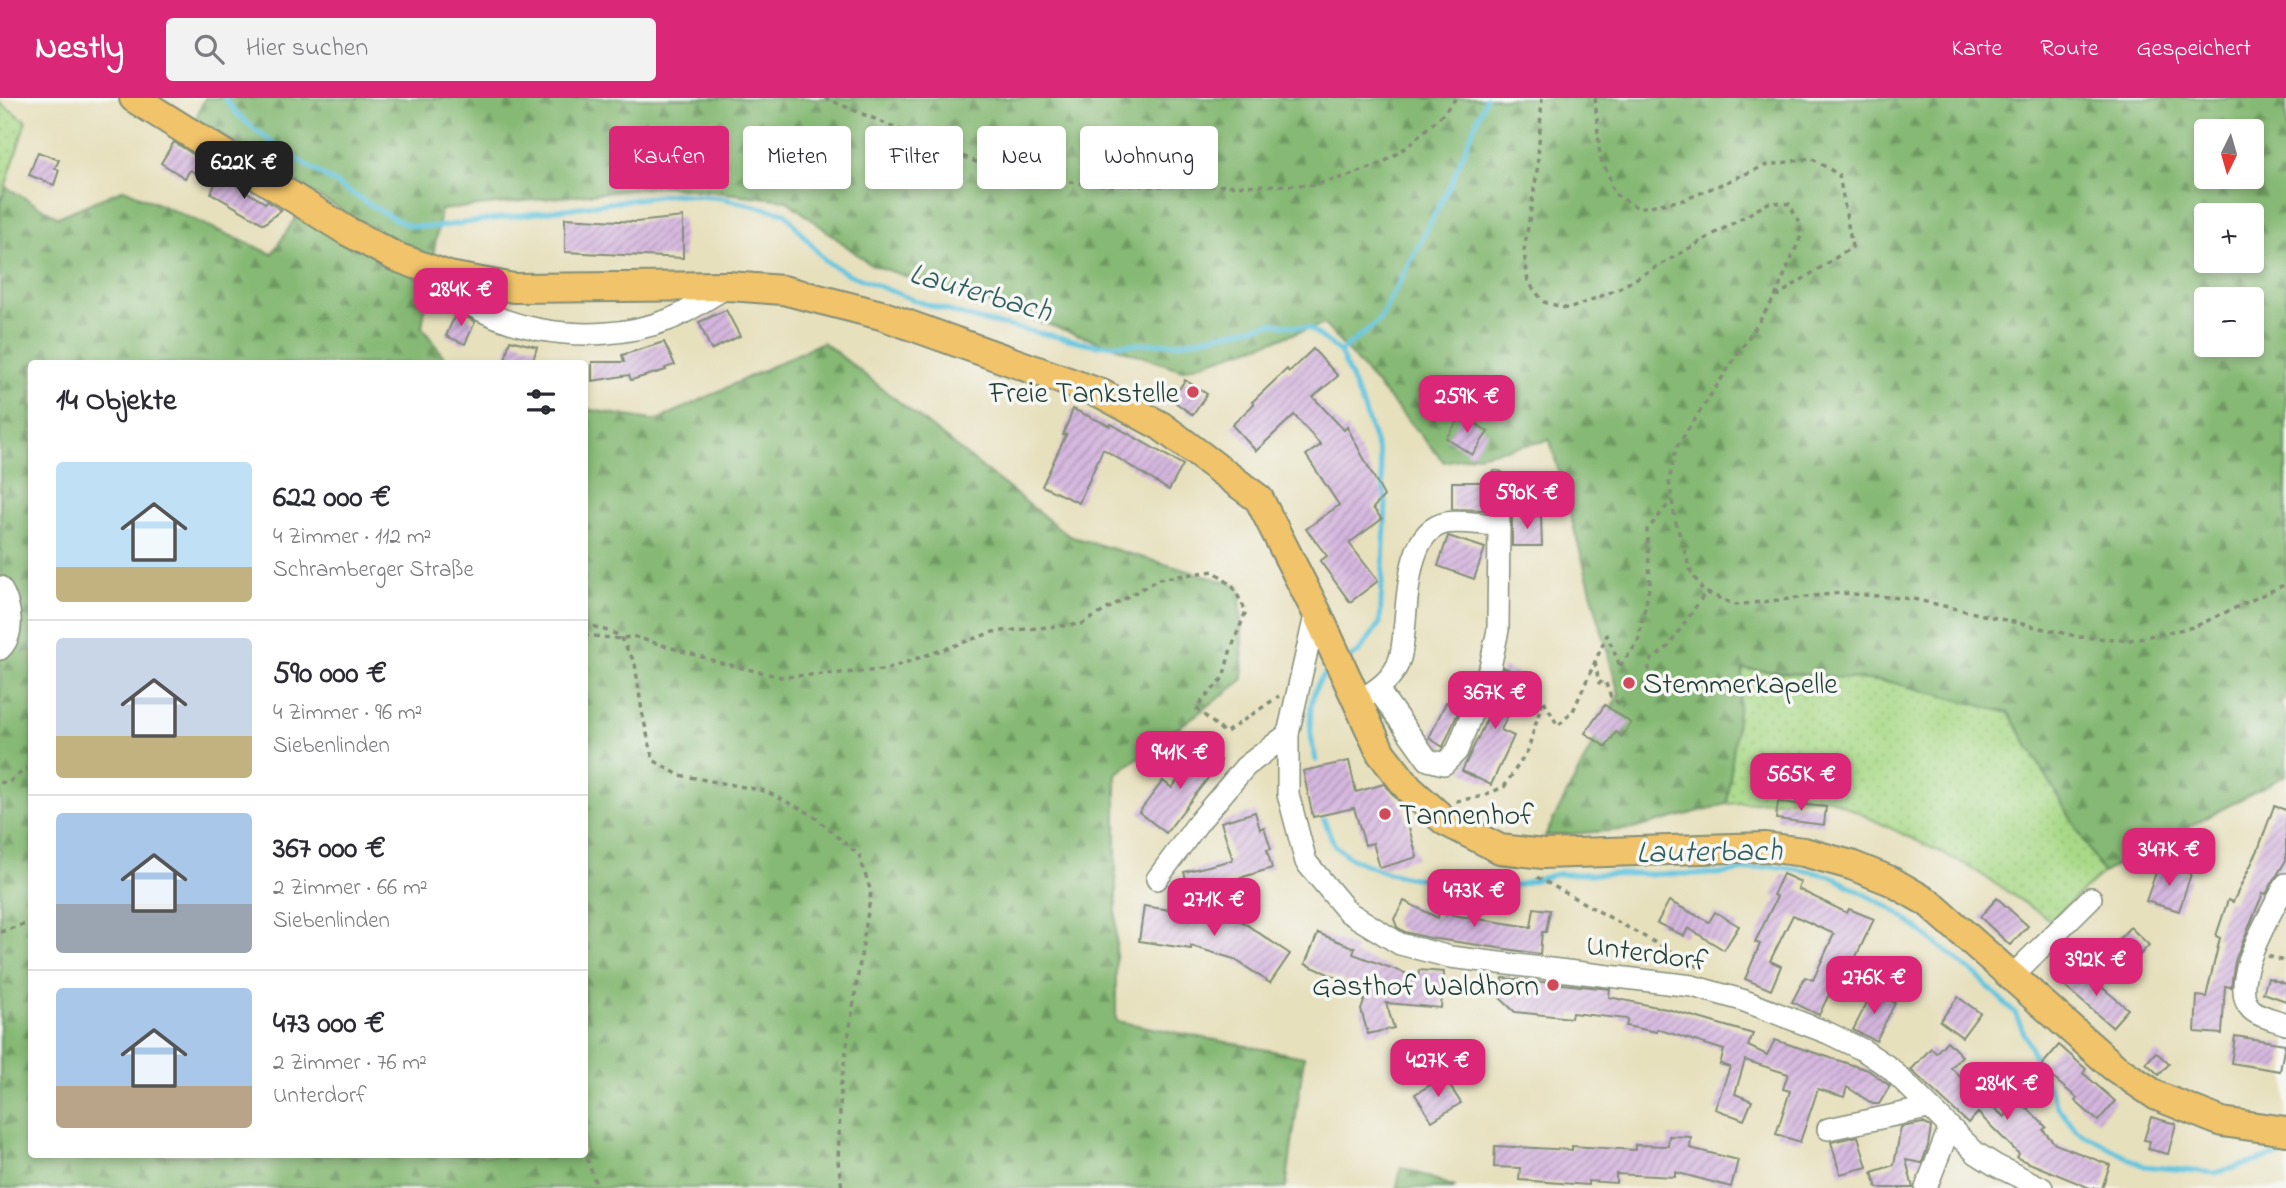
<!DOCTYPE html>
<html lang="de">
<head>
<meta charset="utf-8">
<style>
	:root { --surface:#fff; --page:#f2f2f3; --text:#2b2b33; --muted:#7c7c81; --line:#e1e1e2; --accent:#db2777 }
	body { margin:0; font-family:"Indie Flower",sans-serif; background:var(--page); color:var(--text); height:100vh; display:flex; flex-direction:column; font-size:26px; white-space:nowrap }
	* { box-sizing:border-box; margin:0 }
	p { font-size:23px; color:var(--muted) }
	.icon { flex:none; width:38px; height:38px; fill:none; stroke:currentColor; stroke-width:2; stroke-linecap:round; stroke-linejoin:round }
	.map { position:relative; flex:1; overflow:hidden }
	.drawer { position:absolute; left:28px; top:262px; width:560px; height:798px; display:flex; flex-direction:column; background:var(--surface); border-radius:7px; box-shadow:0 4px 10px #0003 }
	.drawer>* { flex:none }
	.top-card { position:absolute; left:609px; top:28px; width:665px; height:63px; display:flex; gap:14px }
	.needle { width:46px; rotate:185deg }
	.controls { position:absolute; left:2194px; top:21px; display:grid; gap:14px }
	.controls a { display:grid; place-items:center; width:70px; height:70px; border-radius:7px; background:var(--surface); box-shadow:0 4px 10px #0003; font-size:35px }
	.price { position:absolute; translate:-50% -60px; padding:0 16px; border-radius:14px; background:var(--accent); color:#fff; font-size:23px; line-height:46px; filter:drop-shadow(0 2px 4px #0008) }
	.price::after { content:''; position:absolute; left:50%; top:42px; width:21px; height:16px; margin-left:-10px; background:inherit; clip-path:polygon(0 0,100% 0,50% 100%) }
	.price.on { background:#222; color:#fff }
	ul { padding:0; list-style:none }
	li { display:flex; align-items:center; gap:21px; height:175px; padding:0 28px }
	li+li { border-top:2px solid var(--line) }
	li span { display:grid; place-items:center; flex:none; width:196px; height:140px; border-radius:7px; color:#555 }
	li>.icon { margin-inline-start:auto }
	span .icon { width:84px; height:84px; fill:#fffc; stroke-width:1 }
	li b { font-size:30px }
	h2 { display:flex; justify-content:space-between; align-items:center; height:84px; padding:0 28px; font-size:30px }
	.chip { padding:0 24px; border-radius:7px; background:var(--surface); box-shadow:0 4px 10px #0003; font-size:24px; line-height:63px }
	.chip.on { background:var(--accent); color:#fff }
	header { display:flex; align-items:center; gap:42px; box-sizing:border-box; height:98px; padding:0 35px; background:var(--accent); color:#fff }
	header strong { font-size:33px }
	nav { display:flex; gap:38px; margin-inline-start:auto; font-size:24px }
	.search { width:490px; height:63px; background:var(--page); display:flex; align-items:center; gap:18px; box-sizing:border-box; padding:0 24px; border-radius:7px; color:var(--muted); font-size:26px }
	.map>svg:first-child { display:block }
	.grass { fill:url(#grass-dots); stroke:#648b5e; stroke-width:2 }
	.forest { fill:url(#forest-firs); stroke:#527b54; stroke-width:2; fill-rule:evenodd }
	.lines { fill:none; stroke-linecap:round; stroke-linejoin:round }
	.stream { stroke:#61c4df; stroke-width:5 }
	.building { fill:url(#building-hatch) }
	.minor-casing { stroke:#838e78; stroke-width:24 }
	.major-casing { stroke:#838e78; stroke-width:32 }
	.path { stroke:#838e78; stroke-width:3.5; stroke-dasharray:5 5; stroke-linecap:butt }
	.minor { stroke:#fff; stroke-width:21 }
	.major { stroke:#f1c36a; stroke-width:28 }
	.poi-dot { fill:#d1495b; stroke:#f6f6f2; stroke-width:2.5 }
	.labels { text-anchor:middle; stroke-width:7; stroke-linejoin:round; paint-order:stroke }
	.poi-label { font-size:30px; fill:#1f3d34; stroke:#f6f6f2; text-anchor:end }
	.street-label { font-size:30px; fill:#1f3d34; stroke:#f6f6f2 }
	.water-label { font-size:32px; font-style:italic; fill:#305f5f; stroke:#f6f6f2 }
</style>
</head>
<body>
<header>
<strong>Nestly</strong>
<div class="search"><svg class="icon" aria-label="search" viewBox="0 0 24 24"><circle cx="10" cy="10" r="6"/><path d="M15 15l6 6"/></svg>Hier suchen</div>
<nav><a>Karte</a><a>Route</a><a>Gespeichert</a></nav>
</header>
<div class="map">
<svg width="2286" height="1090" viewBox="0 0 2286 1090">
	<defs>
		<pattern id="grass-dots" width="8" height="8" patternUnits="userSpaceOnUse" patternTransform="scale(1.75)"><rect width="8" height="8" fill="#a9d987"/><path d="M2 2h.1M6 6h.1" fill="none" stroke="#91bb75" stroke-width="1.8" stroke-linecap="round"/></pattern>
		<pattern id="forest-firs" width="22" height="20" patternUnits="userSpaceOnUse" patternTransform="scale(1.75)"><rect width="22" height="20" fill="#86b974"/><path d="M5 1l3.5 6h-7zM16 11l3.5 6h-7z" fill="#6d9860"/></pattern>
		<pattern id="building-hatch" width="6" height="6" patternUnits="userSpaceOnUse" patternTransform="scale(1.75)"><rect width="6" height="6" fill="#d6b7df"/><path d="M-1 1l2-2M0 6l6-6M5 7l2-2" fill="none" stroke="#ad96b6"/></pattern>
	</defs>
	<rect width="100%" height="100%" fill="#f6f6f2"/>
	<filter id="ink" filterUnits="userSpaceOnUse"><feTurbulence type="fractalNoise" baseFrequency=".0143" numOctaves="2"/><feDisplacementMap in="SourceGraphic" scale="14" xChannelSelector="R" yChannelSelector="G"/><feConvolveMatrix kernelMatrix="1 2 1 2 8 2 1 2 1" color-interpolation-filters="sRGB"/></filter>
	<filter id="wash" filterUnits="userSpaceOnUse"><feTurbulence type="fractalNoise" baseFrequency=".00686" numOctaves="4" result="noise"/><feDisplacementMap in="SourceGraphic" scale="28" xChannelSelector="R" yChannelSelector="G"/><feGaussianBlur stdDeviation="1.57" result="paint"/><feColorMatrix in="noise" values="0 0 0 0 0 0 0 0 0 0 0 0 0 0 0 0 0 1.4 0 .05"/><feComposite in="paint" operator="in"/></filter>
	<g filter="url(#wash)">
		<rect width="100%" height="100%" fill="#e7e0bd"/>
		<g class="grass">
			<path d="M0,5L26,23L0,106Z"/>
			<path d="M1742,571L1891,584L2009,615L2103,775L2050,822L1967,767L1826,699L1727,706Z"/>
		</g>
		<g class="forest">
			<path d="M205,0H2286V601L2280,606L2286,619V677L2103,775L2009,615L1891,584L1743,571L1727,706L1632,731L1545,738L1619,596L1550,342L1444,364L1324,226L1182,272L870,166L786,102L665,88L441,112L433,159L365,126L307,92L196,20ZM2207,33H2252V79H2207ZM2207,117H2252V163H2207ZM2207,201H2252V247H2207Z"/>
			<path d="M6,89L58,119L124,91L272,156L298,116L429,186L422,229L449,266H32V1057H584L585,311L656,323L823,244L1069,438L1240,488L1243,582L1116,676V923L1304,959L1286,1090H0V106Z"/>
			<path d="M1401,1069L1455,1089V1090H1397Z"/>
		</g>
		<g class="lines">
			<g class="stream">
				<path d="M225,0C241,33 353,95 389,118L410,128L436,129L673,96L721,100L785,115L825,163L848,176L919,204L979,222L1096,247L1179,245L1273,225L1311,231L1340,254L1364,311L1379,356L1386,407L1380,525L1359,554L1348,561"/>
				<path d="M1340,254L1379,223L1452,83L1486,0"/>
				<path d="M1316,662C1308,633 1304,587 1334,569"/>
				<path d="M1324,722L1335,748L1352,761L1388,775L1413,780H1469L1512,788L1557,776H1720L1773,768L1804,772L1831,778L1894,812L1976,877L2015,915L2057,1008L2076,1032L2144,1068L2215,1075L2286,1055"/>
			</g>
		</g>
		<g id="blocks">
			<g class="building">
				<path d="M174,44L210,67L202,79L190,72L185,80L161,65Z"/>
				<path d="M38,54L59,62L55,70L59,72L54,87L29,77Z"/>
				<path d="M219,77L265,105L267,103L281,112L264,126L211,95Z"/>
				<path d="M683,119V160L565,154V120L636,124Z"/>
				<path d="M726,212L740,238L711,252L699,224Z"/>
				<path d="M457,213L475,224L465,246L446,238Z"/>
				<path d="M510,242L537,249L532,266H504Z"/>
				<path d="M664,244L675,267L665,270L666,272L631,282L629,277L592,283V264H624L622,257Z"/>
				<path d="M1313,251L1338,278L1313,299L1344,332L1347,329L1384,398L1373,410L1382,421L1349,445L1378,483L1350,504L1320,463L1327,458L1306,431L1339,407L1306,357L1321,347L1294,317L1256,353L1232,327L1254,306L1252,304L1287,271L1289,274Z"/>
				<path d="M1185,282L1207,296L1193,317L1172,302Z"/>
				<path d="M1073,311L1110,328L1111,326L1183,367L1169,392L1103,351L1079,405L1042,388L1066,337H1063Z"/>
				<path d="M1463,316L1488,334L1472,357L1446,340Z"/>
				<path d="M1452,384H1484L1485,412L1452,411Z"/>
				<path d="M1512,418H1541L1542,448H1512Z"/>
				<path d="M1448,438L1485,450L1474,481L1438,468Z"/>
				<path d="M1503,569L1525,579L1501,632L1514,638L1491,687L1462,673L1495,604L1491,602Z"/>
				<path d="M1446,604L1460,610L1443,649L1429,640Z"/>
				<path d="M1605,607L1631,625L1622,638L1616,634L1606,649L1585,635Z"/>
				<path d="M1202,648L1221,663L1166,735L1139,714L1163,683L1172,690Z"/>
				<path d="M1349,663L1356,694L1384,686L1403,708L1417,759L1380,770L1373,745L1365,747L1354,710L1313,719L1303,673Z"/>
				<path d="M1778,704L1826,709L1824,727L1776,721Z"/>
				<path d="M2274,708L2286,712V762L2266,796L2263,795L2235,863L2231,889L2225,888L2222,936L2195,934L2197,898L2206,899L2220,840L2216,838L2228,802L2233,804L2258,752Z"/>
				<path d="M1255,714L1260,731L1264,729L1271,751L1267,752L1272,770L1224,785L1226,794L1192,802L1184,774L1233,762L1221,724Z"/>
				<path d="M2159,766L2191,776L2179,813L2146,803Z"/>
				<path d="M1783,776L1801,784L1798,791L1847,815L1849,811L1874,821L1842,888L1835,884L1819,917L1792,904L1805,879L1813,882L1834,836L1793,817L1770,863L1781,868L1771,892L1745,881L1760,846L1755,844L1777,799L1773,797Z"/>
				<path d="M1997,800L2028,828L2010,847L1980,819Z"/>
				<path d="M1404,803L1438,820L1439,815L1531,829L1534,810L1550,812L1546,834H1542L1540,856L1430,840L1405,834L1397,829L1394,821Z"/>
				<path d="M1669,803L1709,824L1715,814L1739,828L1724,852L1688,830L1684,838L1657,825Z"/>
				<path d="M1144,808L1195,816L1193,809L1241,823L1290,856L1270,885L1234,861L1191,848V851L1139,843Z"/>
				<path d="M2130,829L2149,847L2126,872L2107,854Z"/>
				<path d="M1318,835L1355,850L1353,856L1418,880L1419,872L1444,874L1441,910L1386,905L1394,930L1368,936L1361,912L1367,895L1358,892L1359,889L1305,866Z"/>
				<path d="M2079,870L2128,911L2112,929L2064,888Z"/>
				<path d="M1503,880L1610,891L1609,899L1671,912L1753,936L1748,948L1767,957L1775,942L1868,972L1890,988L1879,1006H1873L1847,989L1844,999L1818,991L1800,1044L1776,1036L1790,993L1783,991L1788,976L1745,962L1735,996L1752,1003L1744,1022L1715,1011L1730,969L1720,966L1724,952L1657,931V934L1626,928L1628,921L1572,915L1571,920L1515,914L1500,900Z"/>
				<path d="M2268,880L2286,886V903L2263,895Z"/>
				<path d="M1873,893L1895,905L1876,943L1853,932Z"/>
				<path d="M1958,899L1980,915L1962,939L1940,923Z"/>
				<path d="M2235,938L2285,946L2280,973L2231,965Z"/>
				<path d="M1947,943L1962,958L1951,970L2004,1019L2020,1003L2046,1029L2043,1032L2055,1046L2110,1067L2102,1090H2090L2017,1060L2019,1056L1978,1015L1968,1025L1911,972L1931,950L1936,955Z"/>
				<path d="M2059,947L2086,971L2083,975L2115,1003L2098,1023L2075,1003L2077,1000L2047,975L2049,973L2042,967Z"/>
				<path d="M2156,954L2169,966L2159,977L2146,965Z"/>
				<path d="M1444,979L1461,1005L1432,1023L1415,996Z"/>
				<path d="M2151,1019L2176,1026L2168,1056L2148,1051L2150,1043L2144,1042Z"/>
				<path d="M1923,1025L1931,1029L1928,1048L1922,1065L1906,1062L1913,1090H1877L1872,1074L1894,1067L1901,1029Z"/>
				<path d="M1669,1038L1691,1039L1690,1050L1738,1062L1731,1089L1675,1074V1079L1616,1076V1085L1588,1083V1087L1519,1082L1520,1070L1494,1069L1495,1048L1572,1052V1048L1635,1052V1047L1668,1048Z"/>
				<path d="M1858,1038L1867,1069L1840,1076L1831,1044Z"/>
			</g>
		</g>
	</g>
	<g filter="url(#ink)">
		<use href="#blocks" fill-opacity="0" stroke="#838e78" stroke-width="2"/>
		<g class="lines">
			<defs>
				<g id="minor">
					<path d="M425,171C483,235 589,251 668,222C689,214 709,199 729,188"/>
					<path d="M1497,384L1499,427"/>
					<path d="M0,489C11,507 16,536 0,551"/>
					<path d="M1316,513L1288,636V696L1306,764L1348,814L1400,846L1450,859L1692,888L1742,902L1828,935L1863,952L1890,970L1976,1055L1995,1067L2042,1090"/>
					<path d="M1357,604C1375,593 1394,582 1400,560C1410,526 1399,434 1446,425C1460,422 1484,427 1499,427L1498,532L1490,569L1457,653L1444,666L1428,662L1378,592"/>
					<path d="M1157,781L1198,725L1245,669L1288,636"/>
					<path d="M2286,786C2273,812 2226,887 2251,911C2259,919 2276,922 2286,926"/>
					<path d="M2013,877L2091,800"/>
					<path d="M1828,1031L1928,1010"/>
					<path d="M1926,1090L1949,1031"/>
				</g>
				<path id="major" d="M134,0L347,133L396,159L449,178L514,190L729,188L783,192L881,217L1102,296L1161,328L1259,401L1316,513L1381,655L1409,691L1445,723L1500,751L1543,756L1765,749L1804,754L1851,767L1891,783L1929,805L2114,969L2157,998L2222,1024L2286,1033"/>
			</defs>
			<use href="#minor" class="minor-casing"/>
			<use href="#major" class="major-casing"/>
			<g class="path">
				<path d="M825,0L981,66L1019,79L1104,87L1167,88L1313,87L1348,78L1381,66L1408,48L1442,17L1456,0"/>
				<path d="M1542,0L1537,74L1524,153L1528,184L1544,204L1569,211L1618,191L1770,104L1789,106L1799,123L1801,138L1775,199L1676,350L1669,383L1675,421L1690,472L1703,493L1735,507L1841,495L1913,501L2080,539L2130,542L2194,529L2286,486"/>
				<path d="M1595,0L1600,59L1609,78L1613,95L1638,110L1684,102L1764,68L1811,60L1839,77L1852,149L1777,198"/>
				<path d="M584,525L619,537L635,565L642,614L653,662L679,677L765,693L811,716L859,757L871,794L841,986L838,1063L842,1090"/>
				<path d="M584,537L621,541L632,538L722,565L781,579L884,572L993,534L1082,526L1158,481L1214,473L1233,489L1246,513L1230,554L1223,580L1196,610L1225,635L1279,598"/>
				<path d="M1595,564L1599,585L1605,583L1611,599L1624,609"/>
				<path d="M1620,568L1638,544L1650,485L1647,432L1672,402"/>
				<path d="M1650,588L1656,583L1649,574V564L1667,550L1706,494"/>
				<path d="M0,684L8,685L32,666"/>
				<path d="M1456,703L1479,699L1504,689L1528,652L1543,601L1558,628L1573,613L1607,537L1620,568"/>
				<path d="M1537,779L1699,869"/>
				<path d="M0,834L32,824"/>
				<path d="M2268,858L2286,864"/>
				<path d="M584,1051L597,1090"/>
			</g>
			<use href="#minor" class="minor"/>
			<use href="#major" class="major"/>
		</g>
	</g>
	<g class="poi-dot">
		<circle cx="1193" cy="294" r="7"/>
		<circle cx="1629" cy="585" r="7"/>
		<circle cx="1385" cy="716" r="7"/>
		<circle cx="1553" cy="887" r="7"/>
	</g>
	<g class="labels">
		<g class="poi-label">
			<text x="1179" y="304">Freie Tankstelle</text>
			<text x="1643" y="595" text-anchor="start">Stemmerkapelle</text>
			<text x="1399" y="726" text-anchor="start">Tannenhof</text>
			<text x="1539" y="897">Gasthof Waldhorn</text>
		</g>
		<g class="street-label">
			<text transform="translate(1647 854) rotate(8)" y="10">Unterdorf</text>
		</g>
		<g class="water-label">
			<text transform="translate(981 193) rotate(16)" y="11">Lauterbach</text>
			<text transform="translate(1709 752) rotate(-1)" y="11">Lauterbach</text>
		</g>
	</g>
</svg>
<div class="controls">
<a><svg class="needle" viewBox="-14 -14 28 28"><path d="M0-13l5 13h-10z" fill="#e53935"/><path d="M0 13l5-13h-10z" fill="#7c7c81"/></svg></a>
<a>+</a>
<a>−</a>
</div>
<b class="price on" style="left:244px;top:103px">622K €</b>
<b class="price" style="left:461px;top:230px">284K €</b>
<b class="price" style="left:1467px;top:337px">259K €</b>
<b class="price" style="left:1527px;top:433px">590K €</b>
<b class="price" style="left:1495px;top:633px">367K €</b>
<b class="price" style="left:1180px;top:693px">941K €</b>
<b class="price" style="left:1801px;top:715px">565K €</b>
<b class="price" style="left:2169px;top:790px">347K €</b>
<b class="price" style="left:1474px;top:831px">473K €</b>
<b class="price" style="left:1214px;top:840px">271K €</b>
<b class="price" style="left:2096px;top:900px">392K €</b>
<b class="price" style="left:1874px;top:918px">276K €</b>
<b class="price" style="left:1438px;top:1001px">427K €</b>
<b class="price" style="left:2007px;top:1024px">284K €</b>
<div class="top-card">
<a class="chip on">Kaufen</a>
<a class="chip">Mieten</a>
<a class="chip">Filter</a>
<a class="chip">Neu</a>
<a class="chip">Wohnung</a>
</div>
<section class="drawer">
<h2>14 Objekte<svg class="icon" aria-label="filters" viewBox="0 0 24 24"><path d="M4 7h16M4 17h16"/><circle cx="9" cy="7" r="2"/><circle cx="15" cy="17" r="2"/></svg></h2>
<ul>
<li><span style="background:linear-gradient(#bfe0f5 75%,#c2b280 0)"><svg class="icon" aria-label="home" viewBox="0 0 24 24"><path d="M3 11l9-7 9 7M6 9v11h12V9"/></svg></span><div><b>622 000 €</b><p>4 Zimmer · 112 m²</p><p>Schramberger Straße</p></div></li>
<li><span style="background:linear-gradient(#c9d6e8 70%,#c2b280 0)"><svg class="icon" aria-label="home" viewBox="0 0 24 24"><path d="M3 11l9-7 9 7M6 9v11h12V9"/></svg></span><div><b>590 000 €</b><p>4 Zimmer · 96 m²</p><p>Siebenlinden</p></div></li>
<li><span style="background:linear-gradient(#a9c7e8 65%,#9aa5b1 0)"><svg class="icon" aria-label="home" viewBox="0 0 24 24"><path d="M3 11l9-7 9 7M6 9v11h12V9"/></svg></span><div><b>367 000 €</b><p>2 Zimmer · 66 m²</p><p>Siebenlinden</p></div></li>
<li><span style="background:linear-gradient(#a9c7e8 70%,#b9a48a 0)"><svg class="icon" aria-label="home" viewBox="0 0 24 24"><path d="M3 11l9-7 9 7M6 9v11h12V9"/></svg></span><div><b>473 000 €</b><p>2 Zimmer · 76 m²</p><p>Unterdorf</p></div></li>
</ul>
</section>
</div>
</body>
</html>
